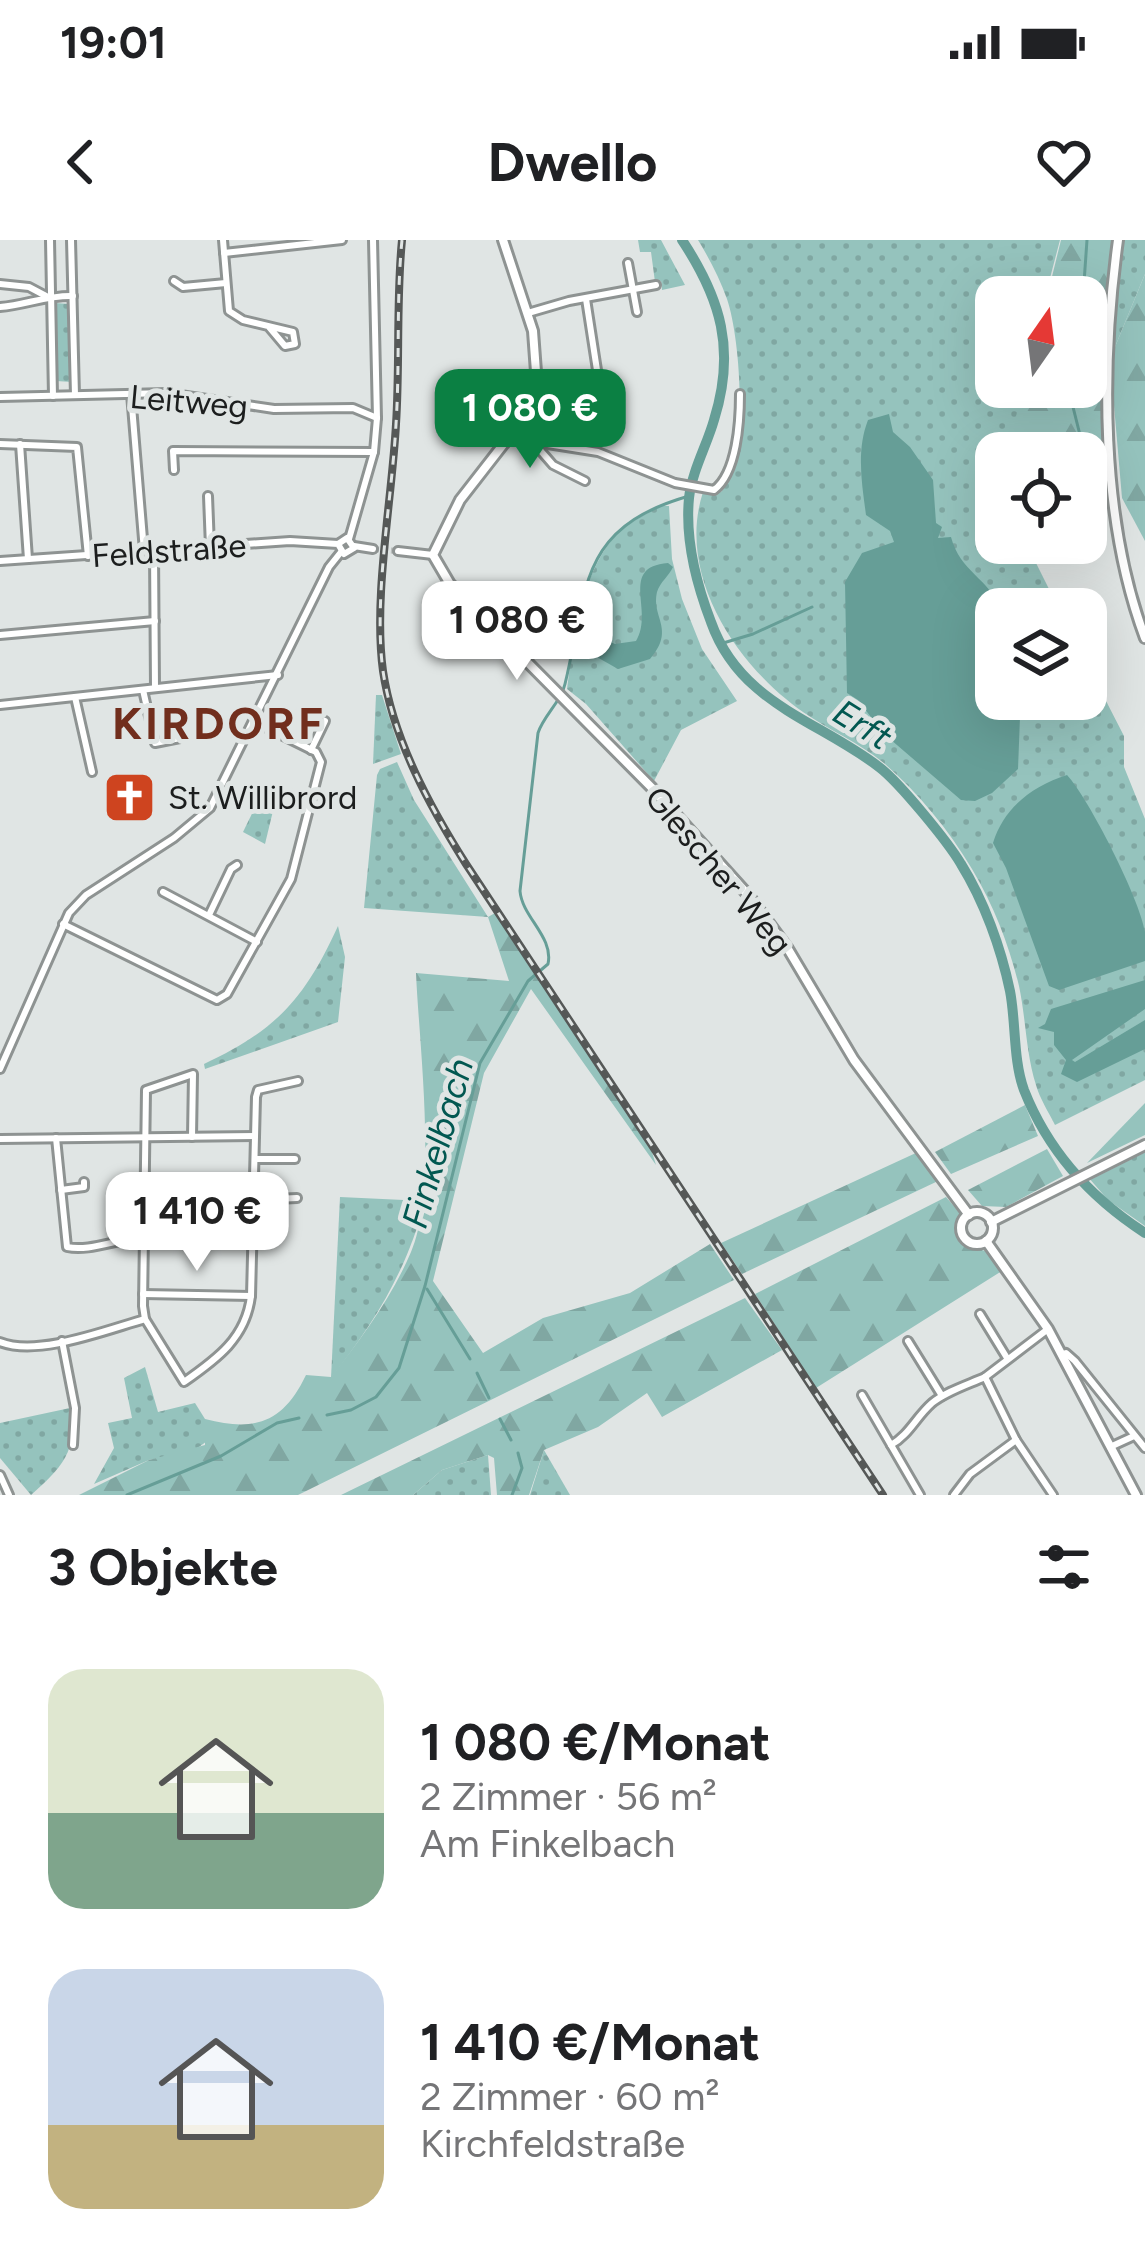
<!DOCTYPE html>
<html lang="de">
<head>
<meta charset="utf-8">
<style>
	:root { --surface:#fff; --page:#f2f2f2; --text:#202124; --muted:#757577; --accent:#0b8043 }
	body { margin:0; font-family:Figtree,sans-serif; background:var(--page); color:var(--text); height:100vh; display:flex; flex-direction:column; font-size:45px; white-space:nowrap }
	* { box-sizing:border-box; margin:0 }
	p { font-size:39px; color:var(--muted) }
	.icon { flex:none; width:66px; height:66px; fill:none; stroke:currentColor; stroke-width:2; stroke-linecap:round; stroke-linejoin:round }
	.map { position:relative; height:1255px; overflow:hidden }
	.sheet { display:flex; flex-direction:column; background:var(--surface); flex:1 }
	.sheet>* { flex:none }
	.needle { width:78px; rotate:14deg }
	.fabs { position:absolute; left:975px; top:36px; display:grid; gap:24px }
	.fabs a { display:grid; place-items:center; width:132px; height:132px; border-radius:24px; background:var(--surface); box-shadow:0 12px 48px #0002; font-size:60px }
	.price { position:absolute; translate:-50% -102px; padding:0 27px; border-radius:24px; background:#fff; color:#222; font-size:39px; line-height:78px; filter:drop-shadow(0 3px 6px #0008) }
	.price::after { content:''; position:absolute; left:50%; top:72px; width:36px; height:27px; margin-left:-18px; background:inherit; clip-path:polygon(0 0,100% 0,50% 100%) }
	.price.on { background:var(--accent); color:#fff }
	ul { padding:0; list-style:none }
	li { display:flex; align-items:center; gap:36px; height:300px; padding:0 48px }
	li span { display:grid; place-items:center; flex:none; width:336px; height:240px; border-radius:36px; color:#555 }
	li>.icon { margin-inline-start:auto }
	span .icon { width:144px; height:144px; fill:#fffc; stroke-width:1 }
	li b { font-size:51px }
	h2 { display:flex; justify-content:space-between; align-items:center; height:144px; padding:0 48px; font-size:51px }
	.status { display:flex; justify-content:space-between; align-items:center; height:84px; padding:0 60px; background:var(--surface); direction:ltr }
	.status svg { height:33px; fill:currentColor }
	header { display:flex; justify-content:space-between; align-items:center; height:156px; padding:0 48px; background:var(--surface); font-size:54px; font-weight:700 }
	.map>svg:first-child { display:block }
	.grass { fill:url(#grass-dots) }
	.forest { fill:url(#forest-firs) }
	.water { fill:#669e97 }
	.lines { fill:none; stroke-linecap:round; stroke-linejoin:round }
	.stream { stroke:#669e97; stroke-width:3 }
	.river { stroke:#669e97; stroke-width:10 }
	.street-tunnel { stroke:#b9bdbc; stroke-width:6; stroke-dasharray:6 3; stroke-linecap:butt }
	.street-casing { stroke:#8e9392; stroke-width:12 }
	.secondary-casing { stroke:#8e9392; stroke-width:14 }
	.street { stroke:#fff; stroke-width:6 }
	.secondary { stroke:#fff; stroke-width:8 }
	.rail-casing { stroke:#555857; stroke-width:8 }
	.rail { stroke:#e0e5e4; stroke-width:3; stroke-dasharray:9; stroke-linecap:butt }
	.labels { text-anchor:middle; stroke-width:10; stroke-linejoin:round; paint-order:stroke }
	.street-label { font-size:33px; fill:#1c1e1e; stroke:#e0e5e4 }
	.poi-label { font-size:33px; fill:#1c1e1e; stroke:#e0e5e4; text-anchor:start }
	.water-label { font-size:36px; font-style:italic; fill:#025851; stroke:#e0e5e4 }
	.district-label { font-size:45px; font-weight:bold; letter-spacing:3px; fill:#712e1d; stroke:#e0e5e4 }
</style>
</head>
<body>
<div class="status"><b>19:01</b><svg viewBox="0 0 49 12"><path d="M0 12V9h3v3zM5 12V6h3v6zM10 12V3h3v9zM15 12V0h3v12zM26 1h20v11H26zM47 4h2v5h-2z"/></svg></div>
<header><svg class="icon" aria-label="back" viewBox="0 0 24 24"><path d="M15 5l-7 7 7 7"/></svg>Dwello<svg class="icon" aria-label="heart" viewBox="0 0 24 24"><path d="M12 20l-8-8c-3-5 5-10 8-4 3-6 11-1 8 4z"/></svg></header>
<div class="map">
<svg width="1145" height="1255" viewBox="0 0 1145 1255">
	<defs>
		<pattern id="grass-dots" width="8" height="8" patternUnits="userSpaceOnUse" patternTransform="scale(3)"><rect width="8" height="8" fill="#95c3bd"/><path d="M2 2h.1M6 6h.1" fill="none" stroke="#80a7a2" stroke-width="1.8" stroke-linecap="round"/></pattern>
		<pattern id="forest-firs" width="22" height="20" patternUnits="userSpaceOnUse" patternTransform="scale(3)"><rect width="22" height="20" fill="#95c3bd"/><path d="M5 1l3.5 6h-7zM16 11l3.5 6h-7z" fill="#80a7a2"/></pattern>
	</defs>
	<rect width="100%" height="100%" fill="#e0e5e4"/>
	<g class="grass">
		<path d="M638,0H661L685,45L662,50L661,41L655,42L651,12H640Z"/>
		<path d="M698,0H1060L1045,57H996V147H1026L1009,213H996V303H1026L1059,369H996V459H1086V422L1124,496V527L1145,579V840L1055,885C1048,871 1040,859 1036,845C1026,814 1026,779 1019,746C1009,705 994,666 972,629C948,589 920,555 885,524C855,499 816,485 786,459C728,411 678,329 703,252H721C749,219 741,100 727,59C720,39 709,18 698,0Z"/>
		<path d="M1123,0H1145V34L1110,119Z"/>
		<path d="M55,63L69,64L72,142L56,141Z"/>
		<path d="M661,266H669L672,319L682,359L702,409L737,461L681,490L654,541L586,464L567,449C574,399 580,338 614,297C625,284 646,274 661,266Z"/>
		<path d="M376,455H382L401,514L373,524Z"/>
		<path d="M397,522L414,560L488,677L364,668L377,535L380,529Z"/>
		<path d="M266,545L278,550L265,604L243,592Z"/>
		<path d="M338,686L345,717L338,782L205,829L204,824C277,790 305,758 338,686Z"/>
		<path d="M1145,909V986L1108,960L1088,937Z"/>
		<path d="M340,957L425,961C407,1030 375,1082 331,1138Z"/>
		<path d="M145,1127L158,1172L195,1163L205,1179L207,1201L195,1210L149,1220L94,1244L114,1208L108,1183L132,1178L124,1138Z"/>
		<path d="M70,1168C79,1211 61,1228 31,1255L0,1218V1183Z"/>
		<path d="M544,1210L570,1255H530Z"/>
		<path d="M488,1215L491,1255H413L442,1230Z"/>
	</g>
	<g class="forest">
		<path d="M1061,0H1115L1103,120L1112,209L1006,213L1024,147H1086V57H1047Z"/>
		<path d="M1145,34V301L1122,258L1110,119Z"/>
		<path d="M495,673L651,909L656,925L531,749L484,833L433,1041L483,1113L543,1078L630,1053L710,1004L734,1040L298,1255H79L149,1220L205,1205V1179C255,1192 283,1183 306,1135L331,1137C361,1099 392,1057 411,1012C438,950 419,805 416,733L509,741L488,677Z"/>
		<path d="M1145,863V895L1087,923Z"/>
		<path d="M1025,865L1038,896L951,934L935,912Z"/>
		<path d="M1047,909L1063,936L1006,967L982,966L968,950Z"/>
		<path d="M918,912L938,941L742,1034L721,1003Z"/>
		<path d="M946,957L960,973L959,999L968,1007L986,1011L1005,1029L816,1148L755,1054Z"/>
		<path d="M745,1058L782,1110L662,1177L647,1153L598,1187L544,1210L529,1255H497L494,1218L488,1215L442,1230L413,1255H341Z"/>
	</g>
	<g class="water">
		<path d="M889,174L893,192L910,207L933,240L936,283L942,287L938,298L951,297C960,332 989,338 1000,369H996V459H1031L1020,477L1018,529L992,553L975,561L961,560L883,493L858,460L847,453L845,342L862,313L894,302L890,291L866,275C862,244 856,211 868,180Z"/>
		<path d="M668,323L673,327C669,336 660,342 657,352C651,378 676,389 650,419L618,429L581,408V398L586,392L615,404L636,401C655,371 618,327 668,323Z"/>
		<path d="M1067,535C1089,559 1140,659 1145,692C1145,701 1145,712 1145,721L1059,750L1049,746L1006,628L993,603C1004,567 1033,546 1067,535Z"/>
		<path d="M1145,740V769L1072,820L1075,822L1145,780V809L1077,842L1061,834L1066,820L1054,805V792L1038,788L1045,784L1051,769Z"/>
	</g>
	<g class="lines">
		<g class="stream">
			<path d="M1083,57L1087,0"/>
			<path d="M1029,213L1080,195L1068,147"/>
			<path d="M720,404L753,394L812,367"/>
			<path d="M427,1049L470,1119"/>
			<path d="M477,1133L489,1158"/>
			<path d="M327,1175L351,1170L376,1157L399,1128L425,1046L480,823L528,741L548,724C554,697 522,677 520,651L538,493C544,475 561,462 565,444C588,349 577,288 689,256"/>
			<path d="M500,1179L511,1200"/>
			<path d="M127,1255L221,1216L277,1183L299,1178"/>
			<path d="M512,1255L522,1228L518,1213"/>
		</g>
		<path class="river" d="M682,0C721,59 736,110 714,180C707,205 692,231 689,258C685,300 696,343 711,382C740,464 818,480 879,527C899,542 948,602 961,624C984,661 1001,708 1010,751C1016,782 1013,820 1024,850C1048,911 1091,958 1145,993"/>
		<path class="street-tunnel" d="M373,309L398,311"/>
		<defs>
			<g id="street">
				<path d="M50,0L53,156"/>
				<path d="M71,0L75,155"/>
				<path d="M223,0L229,71L243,80L293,92L295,104L285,106L269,87"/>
				<path d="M224,13L342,0"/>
				<path d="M628,23L637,72"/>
				<path d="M174,41L183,47L226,43"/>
				<path d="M0,44L29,47L46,56"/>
				<path d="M0,67C26,65 47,55 73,56"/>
				<path d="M528,73L569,61L656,45"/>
				<path d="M131,154L144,311"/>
				<path d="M0,157L167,153L274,169L353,168L377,178"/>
				<path d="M451,164C476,165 515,166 532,185L526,194L553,225L585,241"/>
				<path d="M529,173L603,169L586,59"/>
				<path d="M535,202L598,212L675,243L714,250C737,233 740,181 740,154"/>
				<path d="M0,204L77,207L88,316"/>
				<path d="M20,204L28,319"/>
				<path d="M174,230L173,211L374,212"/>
				<path d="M208,256L210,307"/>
				<path d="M349,299L374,212L377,178L373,0"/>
				<path d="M354,306L373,309"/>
				<path d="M154,311L155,448"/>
				<path d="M398,311L433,315"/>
				<path d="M0,321L290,301L338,304L347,298L354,308L344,314L338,304"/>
				<path d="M0,395L155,381"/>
				<path d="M143,450L155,503L180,498"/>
				<path d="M75,457L92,532"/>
				<path d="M0,465L278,435"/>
				<path d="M311,510L325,481"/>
				<path d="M163,652L257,702"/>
				<path d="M209,675L231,629L237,625"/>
				<path d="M63,684L217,760L227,754L291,639L321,522L316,512L255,482"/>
				<path d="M0,829L69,673L86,655L174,598L210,568L329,327L341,312"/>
				<path d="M192,897L193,834L146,850L143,1066L145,1079L184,1142C217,1119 246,1098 251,1056L256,857L258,850L298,841"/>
				<path d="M56,898L67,1007C91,1012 118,998 144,998"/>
				<path d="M0,899L255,896"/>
				<path d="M255,919H295"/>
				<path d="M61,950L84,947V942"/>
				<path d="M254,960L297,958"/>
				<path d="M143,1054L251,1056"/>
				<path d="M980,1074L1007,1118"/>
				<path d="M1048,1089L985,1137L1016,1200L1053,1255"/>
				<path d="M62,1101L75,1168L73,1205"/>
				<path d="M908,1101L942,1156"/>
				<path d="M0,1102C38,1117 106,1090 145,1079"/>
				<path d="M1062,1116L1066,1113L1075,1121L1145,1208"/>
				<path d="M862,1155L920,1255"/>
				<path d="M891,1205C909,1195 916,1177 932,1163C947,1151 967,1145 985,1137"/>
				<path d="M1110,1207L1134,1196"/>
				<path d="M0,1235L9,1255"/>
				<path d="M954,1255L970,1234L1016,1200"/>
			</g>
			<g id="secondary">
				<path d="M503,0L533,91L536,132L530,170L460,260L433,315L450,344L651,547L749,656L788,709L854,820L969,975"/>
				<path d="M1118,0C1101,125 1100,278 1145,398"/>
				<circle cx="977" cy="988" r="16"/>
				<path d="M991,982L1145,905"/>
				<path d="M986,1001L1048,1089L1136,1255"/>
			</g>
		</defs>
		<use href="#street" class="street-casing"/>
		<use href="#secondary" class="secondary-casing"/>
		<use href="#street" class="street"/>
		<use href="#secondary" class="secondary"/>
		<defs>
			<path id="rail" d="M402,0C396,61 400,123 396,184C392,260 373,357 383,431C393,499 430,567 466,624L883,1255"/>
		</defs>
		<use href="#rail" class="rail-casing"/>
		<use href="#rail" class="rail"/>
	</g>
	<defs>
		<symbol id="church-square" viewBox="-11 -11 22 22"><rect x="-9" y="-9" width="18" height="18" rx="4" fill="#ce441f" stroke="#e0e5e4"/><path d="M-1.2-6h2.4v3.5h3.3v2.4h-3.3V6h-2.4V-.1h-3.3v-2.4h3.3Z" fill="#fff"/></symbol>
	</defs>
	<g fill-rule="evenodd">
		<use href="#church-square" x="100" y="528" width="59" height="59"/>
	</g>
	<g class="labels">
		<g class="street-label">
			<text transform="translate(189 161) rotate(5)" y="12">Leitweg</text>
			<text transform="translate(169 310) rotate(-4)" y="12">Feldstraße</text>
			<text transform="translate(719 630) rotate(50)" y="12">Glescher Weg</text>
		</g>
		<g class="poi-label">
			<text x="168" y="569">St. Willibrord</text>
		</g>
		<g class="water-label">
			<text transform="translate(863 484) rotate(32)" y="13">Erft</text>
			<text transform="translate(437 903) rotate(-74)" y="13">Finkelbach</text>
		</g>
		<g class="district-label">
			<text x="219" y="499">KIRDORF</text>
		</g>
	</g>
</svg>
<div class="fabs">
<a><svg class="needle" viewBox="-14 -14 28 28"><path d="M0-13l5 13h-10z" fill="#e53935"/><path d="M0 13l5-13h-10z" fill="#757577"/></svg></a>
<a><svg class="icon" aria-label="locate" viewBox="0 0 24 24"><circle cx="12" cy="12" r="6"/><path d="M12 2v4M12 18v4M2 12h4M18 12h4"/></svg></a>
<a><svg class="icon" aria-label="layers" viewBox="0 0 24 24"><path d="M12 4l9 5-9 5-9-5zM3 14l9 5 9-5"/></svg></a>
</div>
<b class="price on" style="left:530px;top:231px">1 080 €</b>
<b class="price" style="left:517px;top:443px">1 080 €</b>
<b class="price" style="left:197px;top:1034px">1 410 €</b>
</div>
<section class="sheet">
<h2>3 Objekte<svg class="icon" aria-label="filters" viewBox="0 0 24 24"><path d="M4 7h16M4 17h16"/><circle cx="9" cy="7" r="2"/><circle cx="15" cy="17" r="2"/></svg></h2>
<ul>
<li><span style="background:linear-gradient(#dfe7d0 60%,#7fa58c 0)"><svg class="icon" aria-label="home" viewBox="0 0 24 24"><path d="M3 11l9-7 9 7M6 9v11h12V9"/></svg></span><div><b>1 080 €/Monat</b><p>2 Zimmer · 56 m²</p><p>Am Finkelbach</p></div></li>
<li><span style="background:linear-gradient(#c9d6e8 65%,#c2b280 0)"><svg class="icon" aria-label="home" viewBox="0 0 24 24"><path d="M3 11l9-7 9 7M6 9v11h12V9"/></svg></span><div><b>1 410 €/Monat</b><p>2 Zimmer · 60 m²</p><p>Kirchfeldstraße</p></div></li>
</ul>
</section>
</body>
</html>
